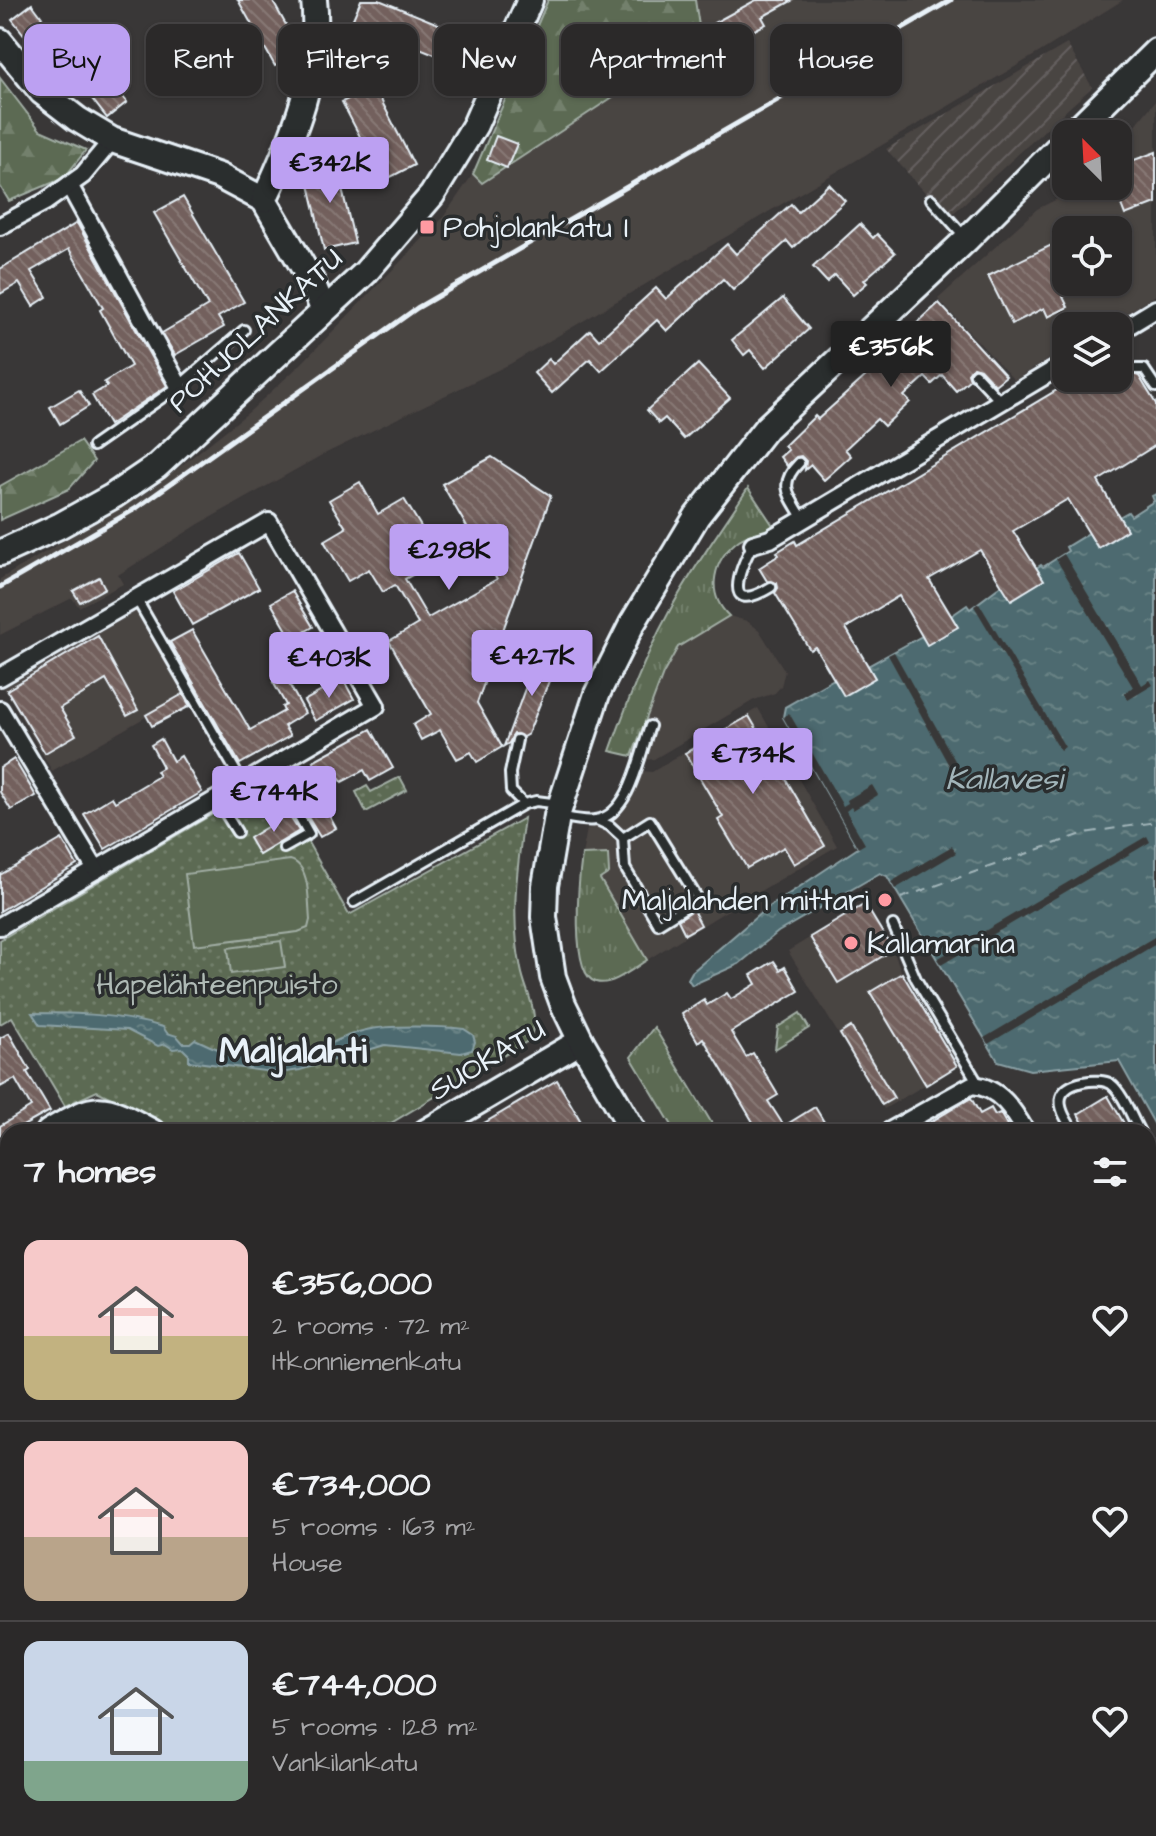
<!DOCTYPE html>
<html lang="en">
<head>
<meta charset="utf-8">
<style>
	:root { --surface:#2b2929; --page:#373535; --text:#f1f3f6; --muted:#a6a6a8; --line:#474546; --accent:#bca0f2 }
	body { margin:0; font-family:"Architects Daughter",sans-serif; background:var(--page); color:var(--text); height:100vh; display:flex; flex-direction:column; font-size:30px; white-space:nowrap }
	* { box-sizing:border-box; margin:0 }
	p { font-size:26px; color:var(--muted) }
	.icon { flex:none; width:44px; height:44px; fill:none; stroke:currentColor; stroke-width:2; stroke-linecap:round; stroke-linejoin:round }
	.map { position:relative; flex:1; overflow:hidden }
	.panel { position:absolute; left:0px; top:1124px; width:1156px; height:712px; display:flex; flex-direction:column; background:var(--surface); border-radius:24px 24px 0 0; box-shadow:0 2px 6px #0004,0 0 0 2px var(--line) }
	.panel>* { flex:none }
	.hud { position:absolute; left:24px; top:24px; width:1108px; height:72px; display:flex; gap:16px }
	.needle { width:52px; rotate:336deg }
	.controls { position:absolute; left:1052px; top:120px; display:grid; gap:16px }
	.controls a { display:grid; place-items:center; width:80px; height:80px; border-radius:16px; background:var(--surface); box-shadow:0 2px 6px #0004,0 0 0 2px var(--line); font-size:40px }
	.price { position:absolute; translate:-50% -68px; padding:0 18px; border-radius:8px; background:var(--accent); color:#111; font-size:26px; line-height:52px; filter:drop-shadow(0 2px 4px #0008) }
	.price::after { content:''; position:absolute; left:50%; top:48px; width:24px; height:18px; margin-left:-12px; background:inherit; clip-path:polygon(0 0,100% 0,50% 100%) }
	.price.selected { background:#222; color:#fff }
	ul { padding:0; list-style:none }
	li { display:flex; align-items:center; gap:24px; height:200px; padding:0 24px }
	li+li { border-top:2px solid var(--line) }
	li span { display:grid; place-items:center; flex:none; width:224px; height:160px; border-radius:16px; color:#555 }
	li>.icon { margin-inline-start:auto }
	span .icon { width:96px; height:96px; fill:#fffc; stroke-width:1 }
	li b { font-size:34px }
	h2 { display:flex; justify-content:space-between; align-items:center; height:96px; padding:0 24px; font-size:34px }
	.chip { padding:0 28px; border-radius:16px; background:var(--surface); box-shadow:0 2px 6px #0004,0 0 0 2px var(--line); font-size:28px; line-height:72px }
	.chip.selected { background:var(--accent); color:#111 }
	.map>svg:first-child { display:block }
	.built { fill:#4a4442; fill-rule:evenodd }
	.industrial { fill:url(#industrial-furrows) }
	.grass { fill:url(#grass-tufts); stroke:#a2aea5; stroke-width:2 }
	.forest { fill:url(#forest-firs); stroke:#a2aea5; stroke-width:2 }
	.park { fill:url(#park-dots); stroke:#a2aea5; stroke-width:2 }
	.pitch { fill:#5b6a52; stroke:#a2aea5; stroke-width:2 }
	.water { fill:url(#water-ripples); stroke:#8ba1a6; stroke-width:2 }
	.pier { fill:#393737 }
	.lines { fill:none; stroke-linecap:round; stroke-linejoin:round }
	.ferry { stroke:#a2b5ba; stroke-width:2; stroke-dasharray:10 8; stroke-linecap:butt }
	.building { fill:url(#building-back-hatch); stroke:#e8f1f8; stroke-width:2 }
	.lane-casing { stroke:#e8f1f8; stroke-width:14 }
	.street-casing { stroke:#e8f1f8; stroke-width:22 }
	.secondary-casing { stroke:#e8f1f8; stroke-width:30 }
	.lane { stroke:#2a2d2e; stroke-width:8 }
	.street { stroke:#2a2d2e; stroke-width:16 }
	.secondary { stroke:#2a2d2e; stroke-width:24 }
	.rail { stroke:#e8f1f8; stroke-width:5 }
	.poi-dot { fill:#ff9aa2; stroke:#2a2d2e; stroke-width:3 }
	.labels { text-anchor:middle; stroke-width:7; stroke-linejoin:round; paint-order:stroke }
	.poi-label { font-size:30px; fill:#e8f1f8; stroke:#2a2d2e; text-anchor:start }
	.street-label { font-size:30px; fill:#e8f1f8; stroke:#2a2d2e }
	.park-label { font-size:30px; fill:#b0bbb6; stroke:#2a2d2e }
	.water-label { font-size:32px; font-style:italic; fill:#a2b5ba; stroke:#2a2d2e }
	.district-label { font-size:38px; font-weight:bold; fill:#e8f1f8; stroke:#2a2d2e }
</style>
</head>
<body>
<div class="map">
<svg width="1156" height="1836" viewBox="0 0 1156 1836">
	<defs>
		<pattern id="industrial-furrows" width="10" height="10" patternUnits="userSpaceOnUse" patternTransform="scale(2)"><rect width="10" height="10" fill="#4a4442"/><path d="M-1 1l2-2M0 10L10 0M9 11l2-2" fill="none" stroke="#645f5e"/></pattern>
		<pattern id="grass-tufts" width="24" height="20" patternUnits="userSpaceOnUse" patternTransform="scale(2)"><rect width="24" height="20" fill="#5b6a52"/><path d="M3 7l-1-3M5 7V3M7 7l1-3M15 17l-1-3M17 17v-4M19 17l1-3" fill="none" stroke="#73806c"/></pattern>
		<pattern id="forest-firs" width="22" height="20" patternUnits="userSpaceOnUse" patternTransform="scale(2)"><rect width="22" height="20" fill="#5b6a52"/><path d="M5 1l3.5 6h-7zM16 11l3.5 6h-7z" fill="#73806c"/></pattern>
		<pattern id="park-dots" width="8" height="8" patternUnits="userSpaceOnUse" patternTransform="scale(2)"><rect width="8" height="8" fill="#5b6a52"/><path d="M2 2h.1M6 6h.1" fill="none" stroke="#73806c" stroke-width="1.8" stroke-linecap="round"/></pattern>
		<pattern id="water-ripples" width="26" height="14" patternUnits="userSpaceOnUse" patternTransform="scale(2)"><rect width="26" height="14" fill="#4d6b6f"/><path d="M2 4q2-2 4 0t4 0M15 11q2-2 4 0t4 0" fill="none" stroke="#678184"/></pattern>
		<pattern id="building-back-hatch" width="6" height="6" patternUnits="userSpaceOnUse" patternTransform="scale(2)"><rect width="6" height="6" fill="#73615d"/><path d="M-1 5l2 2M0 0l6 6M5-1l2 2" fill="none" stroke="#877875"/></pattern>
	</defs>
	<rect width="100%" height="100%" fill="#393737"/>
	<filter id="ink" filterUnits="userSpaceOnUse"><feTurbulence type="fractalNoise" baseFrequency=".0125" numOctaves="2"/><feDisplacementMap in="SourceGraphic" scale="16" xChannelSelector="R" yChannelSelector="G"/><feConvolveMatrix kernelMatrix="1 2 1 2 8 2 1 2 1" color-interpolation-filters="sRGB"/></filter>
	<g filter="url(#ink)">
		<g class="built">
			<path d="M695,0H1123L1040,52L510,364L320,456L199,524L118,575L123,584L79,607L72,598L0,635V579L153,488L249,412L301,364L442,219L473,174L482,182Z"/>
			<path d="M1156,100V295L1105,326H1066V349L1014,380L938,299L1037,209L1084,186H1118V147ZM1066,230H1118V282H1066Z"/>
			<path d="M142,608L189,692L52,771L4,688Z"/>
			<path d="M729,616L747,621L759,630L785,671L781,686L775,693L754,700L654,759L646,760L632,756L663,674L678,647Z"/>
			<path d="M758,708L837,846L723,913L647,960L599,879L608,855H582L587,829L600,826L618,815L626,806L641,771L652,772Z"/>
			<path d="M865,904L893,950L902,973L957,1066L884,1109L788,951Z"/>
			<path d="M8,1396V1637L0,1640V1401Z"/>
		</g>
		<g class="industrial">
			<path d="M1067,44L1092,87L948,218L886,149Z"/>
			<path d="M677,1828H826L812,1836H682Z"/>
		</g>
		<g class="grass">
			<path d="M748,488L774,527C763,534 750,532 739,540C713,559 705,593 729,616L678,647L663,674L632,756L610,751C627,704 644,658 668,614C691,570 721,530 748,488Z"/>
			<path d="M608,854L609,873L600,879L647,960C634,968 611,987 596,982C569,975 579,877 582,855Z"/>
			<path d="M654,1027L717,1132H676L631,1057Z"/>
		</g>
		<g class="forest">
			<path d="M548,0H695L701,39L482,183L473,174Z"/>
			<path d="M0,78L40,130L86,150L64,178L9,201L0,186Z"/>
			<path d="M80,441L94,461L69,489L0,520V486Z"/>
		</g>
		<g class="park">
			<path d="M400,777L407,790L366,812L356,792L367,786L371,792Z"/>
			<path d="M272,779L349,915L524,818C517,869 510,917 521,969C526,995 543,1016 528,1041L376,1132H183L97,1091L65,1106L12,1017L0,1024V940Z"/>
			<path d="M800,1013L809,1028L775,1049L778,1027Z"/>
			<path d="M1148,1551L1156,1565V1794L1148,1799Z"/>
		</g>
		<g class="pitch">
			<path d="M290,860C311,865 308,902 310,920L308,928L298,932L194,945L185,874Z"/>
			<path d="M281,941L285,967L231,974L228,948Z"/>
		</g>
		<g class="water">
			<path d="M1156,494V1127L1119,1061L1030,1070L998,1061L887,876L880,873L778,932L739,964L692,985L688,979L692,972L763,911L858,848L783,717L785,707L834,679L845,696L875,678L868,666L922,636L967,605L970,609L1002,585L1012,600L1043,580L1036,568L1041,565L1043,567L1068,551L1066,547L1089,533L1098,548L1127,530L1119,517L1128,512L1131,516L1154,501L1152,496Z"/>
			<path d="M32,1013C77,1013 119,1014 163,1027L167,1033L177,1036L183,1043H190L195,1039C230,1057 277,1067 315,1051C332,1043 347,1034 366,1030C386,1025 443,1026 464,1029L473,1035L475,1042L472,1050L461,1053L385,1045L300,1070L280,1073L189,1061V1055L182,1048L173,1049L165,1044L158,1046L127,1030L40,1025Z"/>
		</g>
		<g class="pier">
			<path d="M1064,554L1142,685L1150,680L1153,685L1128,700L1124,693L1133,687L1056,559Z"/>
			<path d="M979,603L1065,747L1060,750L974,606Z"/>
			<path d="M894,652L958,766L951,769L888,655Z"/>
			<path d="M789,713L843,806L848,803L847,800L872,785L878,795L853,810L851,807L846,811L865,844L858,848L783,717Z"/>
			<path d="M1147,836L1150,842L941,965L937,959Z"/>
			<path d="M952,846L956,853L895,889L891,882Z"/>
			<path d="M1156,936V944L988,1044L984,1038Z"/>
		</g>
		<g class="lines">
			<path class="ferry" d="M901,898L1085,833L1156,822"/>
		</g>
		<g class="building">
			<path d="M238,0H272L299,48L298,53L275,66Z"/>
			<path d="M361,0H379L483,42L472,69L352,21Z"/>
			<path d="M756,0H793L762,17L766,24L726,45L714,23Z"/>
			<path d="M32,4L62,44L42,58L12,19Z"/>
			<path d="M97,65L127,102L107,118L78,81Z"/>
			<path d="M374,86L414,165L383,181L342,102Z"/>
			<path d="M496,136L517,144L507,168L487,160Z"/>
			<path d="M1156,152V203L1125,215L1114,186H1118V166Z"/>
			<path d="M335,160L355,243L324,250L305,167Z"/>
			<path d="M829,184L845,201L793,248L787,241L733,290L723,279L667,331L657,320L601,371L590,359L552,393L534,373L549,359L553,364L590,330L599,340L656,288L666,299L727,244L736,254L791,204L798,212Z"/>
			<path d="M183,197L244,302L218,317L224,327L175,355L162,333L208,306L154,213Z"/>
			<path d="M77,223L167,386L109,425L92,395L107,386L104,382L131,366L100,310L103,308L69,249L31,271L47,297L33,306L19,283L0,294V269Z"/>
			<path d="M860,224L873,238L877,234L895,253L864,280L867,283L853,295L835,275L827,282L813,267Z"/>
			<path d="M1066,238V282H1095L1063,297L1068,307L1048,317L1044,308L1012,324L988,276Z"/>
			<path d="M783,298L809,329L765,368L750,350L744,355L732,340Z"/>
			<path d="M939,303L1006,376L995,385L980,369L973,367L968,373L970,379L956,391L942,375L932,384L925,377L904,396L910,402L884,426L877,419L845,449L851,456L824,480L811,465L805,470L806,461L801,456L796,457L787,466L780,457L788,450L784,446L815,416L818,419L866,376L863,373Z"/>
			<path d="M1118,343L1131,363L1128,368L1129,373L1139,376L1156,404V445L1098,481L1127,530L1098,548L1068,499L1013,531L1044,580L1011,600L980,550L929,579L958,627L927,645L899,596L846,628L875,678L844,696L815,647L810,650L775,593L778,588L777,583L767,581L759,568L779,555L777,552L795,541L797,545L1077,378H1118Z"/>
			<path d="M698,364L730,398L684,439L665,418L659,423L647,410Z"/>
			<path d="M79,390L89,406L60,424L50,407Z"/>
			<path d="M492,457L551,496L477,703L502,747L477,762L471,752L457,759L440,730L421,740L413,725L431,714L389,641L418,624L395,585L383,592L369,569L348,581L324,541L346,528L329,500L360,482L378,514L404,499L423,530L397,545L414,574L405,579L428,618L497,579L442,484Z"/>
			<path d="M239,553L259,588L192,625L173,591Z"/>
			<path d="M99,577L105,588L80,602L73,591Z"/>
			<path d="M292,591L313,627L292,639L271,603Z"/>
			<path d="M192,630L250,730L284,711L282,707L286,705L273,682L284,675L305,713L284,726L290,736L240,764L170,642Z"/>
			<path d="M98,636L138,710L127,716L106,680L60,708L76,735L45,753L7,690Z"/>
			<path d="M537,656L556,663L528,734L523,737L514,734L509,743L504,746Z"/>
			<path d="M343,679L354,699L315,721L304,701Z"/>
			<path d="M183,694L190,706L152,726L146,715Z"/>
			<path d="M749,716L825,846L794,864L784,847L747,868L718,820L723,817L685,753Z"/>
			<path d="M371,729L393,768L370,781L364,770L342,782L338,776L325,783L313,761Z"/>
			<path d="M161,739L173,761L181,756L202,792L105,849L84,814L112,797L115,802L159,776L156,771L163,767L151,745Z"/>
			<path d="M14,759L36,796L11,810L0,792V768Z"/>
			<path d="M320,799L336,828L320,837L303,809Z"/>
			<path d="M288,814L299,831L259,855L249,838Z"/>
			<path d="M62,839L77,865L0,911V875Z"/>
			<path d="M865,904L893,950L838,983L810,937Z"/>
			<path d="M693,910L701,925L685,934L678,920Z"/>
			<path d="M774,961L780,970L785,967L799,991L731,1032L746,1057L753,1053L778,1095L768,1101L784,1126L815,1107L830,1132H759L703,1038L698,1042L682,1014L704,1000L707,1005L727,993L731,999L756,984L751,975Z"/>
			<path d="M902,973L957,1066L926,1085L870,992Z"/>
			<path d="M851,1027L894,1098L882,1105L840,1034Z"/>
			<path d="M9,1033L30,1070L27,1072L50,1111L12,1132H8L0,1139V1126L31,1107L15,1079L0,1087V1038Z"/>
			<path d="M557,1080L587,1132H469Z"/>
			<path d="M1108,1096L1129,1132H1088L1078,1114Z"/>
			<path d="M971,1098L980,1114L991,1108L995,1115L1000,1113L1011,1132H914Z"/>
		</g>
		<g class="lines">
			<defs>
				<g id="lane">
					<path d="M931,199L965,237"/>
					<path d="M1135,369H1144L1156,387"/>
					<path d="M975,374L1001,402"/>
					<path d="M93,446L179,386L244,330"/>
					<path d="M799,463C777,485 790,496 803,519"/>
					<path d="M753,544C740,568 720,618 771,587"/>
					<path d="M136,598L243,784"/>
					<path d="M517,740L510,773L511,791L524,804L536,801L560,804"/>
					<path d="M272,768L309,834L284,848"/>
					<path d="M217,800L237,832"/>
					<path d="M558,816C570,818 584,822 596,820C630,815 640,754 650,726"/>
					<path d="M597,820L610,826L623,838L625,868L658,924L698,899L650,821L623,838"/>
					<path d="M354,902L524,804"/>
					<path d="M893,925L916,979L979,1085"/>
					<path d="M1074,1132C1068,1122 1058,1109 1061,1097C1066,1081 1099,1077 1111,1084C1123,1093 1132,1118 1140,1132"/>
					<path d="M1148,1145L1156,1160"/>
					<path d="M0,1400L8,1396"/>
					<path d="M0,1622L8,1635"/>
					<path d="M124,1828L129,1836"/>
					<path d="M275,1828L279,1836"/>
					<path d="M484,1828L488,1836"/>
					<path d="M91,1836L104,1828"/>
				</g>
				<g id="street">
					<path d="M69,185L179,386"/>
					<path d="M0,226L45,202L83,175L112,140"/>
					<path d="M1118,332L1156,309"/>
					<path d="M753,544L770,539L1066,363"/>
					<path d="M0,677L269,522L376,706L0,926"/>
					<path d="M0,710L96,870"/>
					<path d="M888,1132L972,1085C1000,1087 1014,1111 1026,1132"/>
					<path d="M1148,1228L1156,1234"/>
					<path d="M1148,1464L1156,1460"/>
					<path d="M1148,1819L1156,1814"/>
					<path d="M663,1828L667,1836"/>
					<path d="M1028,1828L1032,1836"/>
					<path d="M1118,1836L1132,1828"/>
				</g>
				<g id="secondary">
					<path d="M0,41L42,92L77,119L112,140L219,176L264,200L312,282L323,309"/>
					<path d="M1072,134L1156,51"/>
					<path d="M264,200C293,138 322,70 314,0"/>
					<path d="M0,553L59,526L113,496L157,466L365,273L432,195L475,125L530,0"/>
					<path d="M49,1132C99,1102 101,1104 152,1132"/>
					<path d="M426,1132L581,1041"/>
					<path d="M634,1132L581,1041L563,1004L553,977L544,917L545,886L557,816L597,694L632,624L697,516L766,428L967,239L1066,140"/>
					<path d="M0,1161L8,1156"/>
					<path d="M0,1318L8,1332"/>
					<path d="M0,1654L8,1649"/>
					<path d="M300,1828L305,1836"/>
					<path d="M511,1836L524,1828"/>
				</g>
			</defs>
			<use href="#lane" class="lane-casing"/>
			<use href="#street" class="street-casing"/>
			<use href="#secondary" class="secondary-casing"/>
			<use href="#lane" class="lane"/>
			<use href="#street" class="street"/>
			<use href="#secondary" class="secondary"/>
			<path class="rail" d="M0,587L135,509L417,308L951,0"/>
		</g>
	</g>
	<g class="poi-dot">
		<rect x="419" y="219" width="16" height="16" rx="4"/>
		<circle cx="885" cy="900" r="8"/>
		<circle cx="851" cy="943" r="8"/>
	</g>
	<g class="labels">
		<g class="poi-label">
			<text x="443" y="237">Pohjolankatu I</text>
			<text x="869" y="910" text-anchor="end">Maljalahden mittari</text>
			<text x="867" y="953">Kallamarina</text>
		</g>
		<g class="street-label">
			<text transform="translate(255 330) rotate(-43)" y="10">POHJOLANKATU</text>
			<text transform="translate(487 1059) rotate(-31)" y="10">SUOKATU</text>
		</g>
		<g class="park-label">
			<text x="217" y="994">Hapelähteenpuisto</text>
		</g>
		<g class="water-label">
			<text x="1004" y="789">Kallavesi</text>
		</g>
		<g class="district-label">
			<text x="293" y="1063">Maljalahti</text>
		</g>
	</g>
</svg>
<div class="controls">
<a><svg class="needle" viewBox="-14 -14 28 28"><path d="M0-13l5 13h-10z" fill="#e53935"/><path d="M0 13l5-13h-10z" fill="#a6a6a8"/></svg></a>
<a><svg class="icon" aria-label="locate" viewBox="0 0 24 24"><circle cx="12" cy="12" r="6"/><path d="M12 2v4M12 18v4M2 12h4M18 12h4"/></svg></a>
<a><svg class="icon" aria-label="layers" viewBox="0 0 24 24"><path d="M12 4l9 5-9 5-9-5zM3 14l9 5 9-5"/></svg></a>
</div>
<b class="price" style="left:330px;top:205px">€342K</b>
<b class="price selected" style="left:891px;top:389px">€356K</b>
<b class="price" style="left:449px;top:592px">€298K</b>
<b class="price" style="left:532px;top:698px">€427K</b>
<b class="price" style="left:329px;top:700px">€403K</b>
<b class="price" style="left:753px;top:796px">€734K</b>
<b class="price" style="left:274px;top:834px">€744K</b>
<div class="hud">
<a class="chip selected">Buy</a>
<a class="chip">Rent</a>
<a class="chip">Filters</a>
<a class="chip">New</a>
<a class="chip">Apartment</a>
<a class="chip">House</a>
</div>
<section class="panel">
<h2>7 homes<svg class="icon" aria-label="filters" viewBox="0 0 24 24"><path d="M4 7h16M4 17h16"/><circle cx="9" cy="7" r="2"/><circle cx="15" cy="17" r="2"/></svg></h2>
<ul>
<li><span style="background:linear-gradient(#f6c9c9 60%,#c2b280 0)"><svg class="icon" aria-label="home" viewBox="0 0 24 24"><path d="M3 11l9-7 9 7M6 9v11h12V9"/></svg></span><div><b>€356,000</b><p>2 rooms · 72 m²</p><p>Itkonniemenkatu</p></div><svg class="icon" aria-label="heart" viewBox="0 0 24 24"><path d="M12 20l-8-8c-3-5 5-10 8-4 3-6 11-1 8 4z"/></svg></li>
<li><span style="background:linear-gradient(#f6c9c9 60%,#b9a48a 0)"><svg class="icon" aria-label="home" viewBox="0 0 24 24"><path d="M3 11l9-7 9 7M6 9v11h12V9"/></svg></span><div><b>€734,000</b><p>5 rooms · 163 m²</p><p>House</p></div><svg class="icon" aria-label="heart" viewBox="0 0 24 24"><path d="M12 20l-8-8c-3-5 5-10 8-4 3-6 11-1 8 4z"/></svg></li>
<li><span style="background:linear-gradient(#c9d6e8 75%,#7fa58c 0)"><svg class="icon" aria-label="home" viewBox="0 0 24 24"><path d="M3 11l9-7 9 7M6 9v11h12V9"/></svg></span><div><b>€744,000</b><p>5 rooms · 128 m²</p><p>Vankilankatu</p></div><svg class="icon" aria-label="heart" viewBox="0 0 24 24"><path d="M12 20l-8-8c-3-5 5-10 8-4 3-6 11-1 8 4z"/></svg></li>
</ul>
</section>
</div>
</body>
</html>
